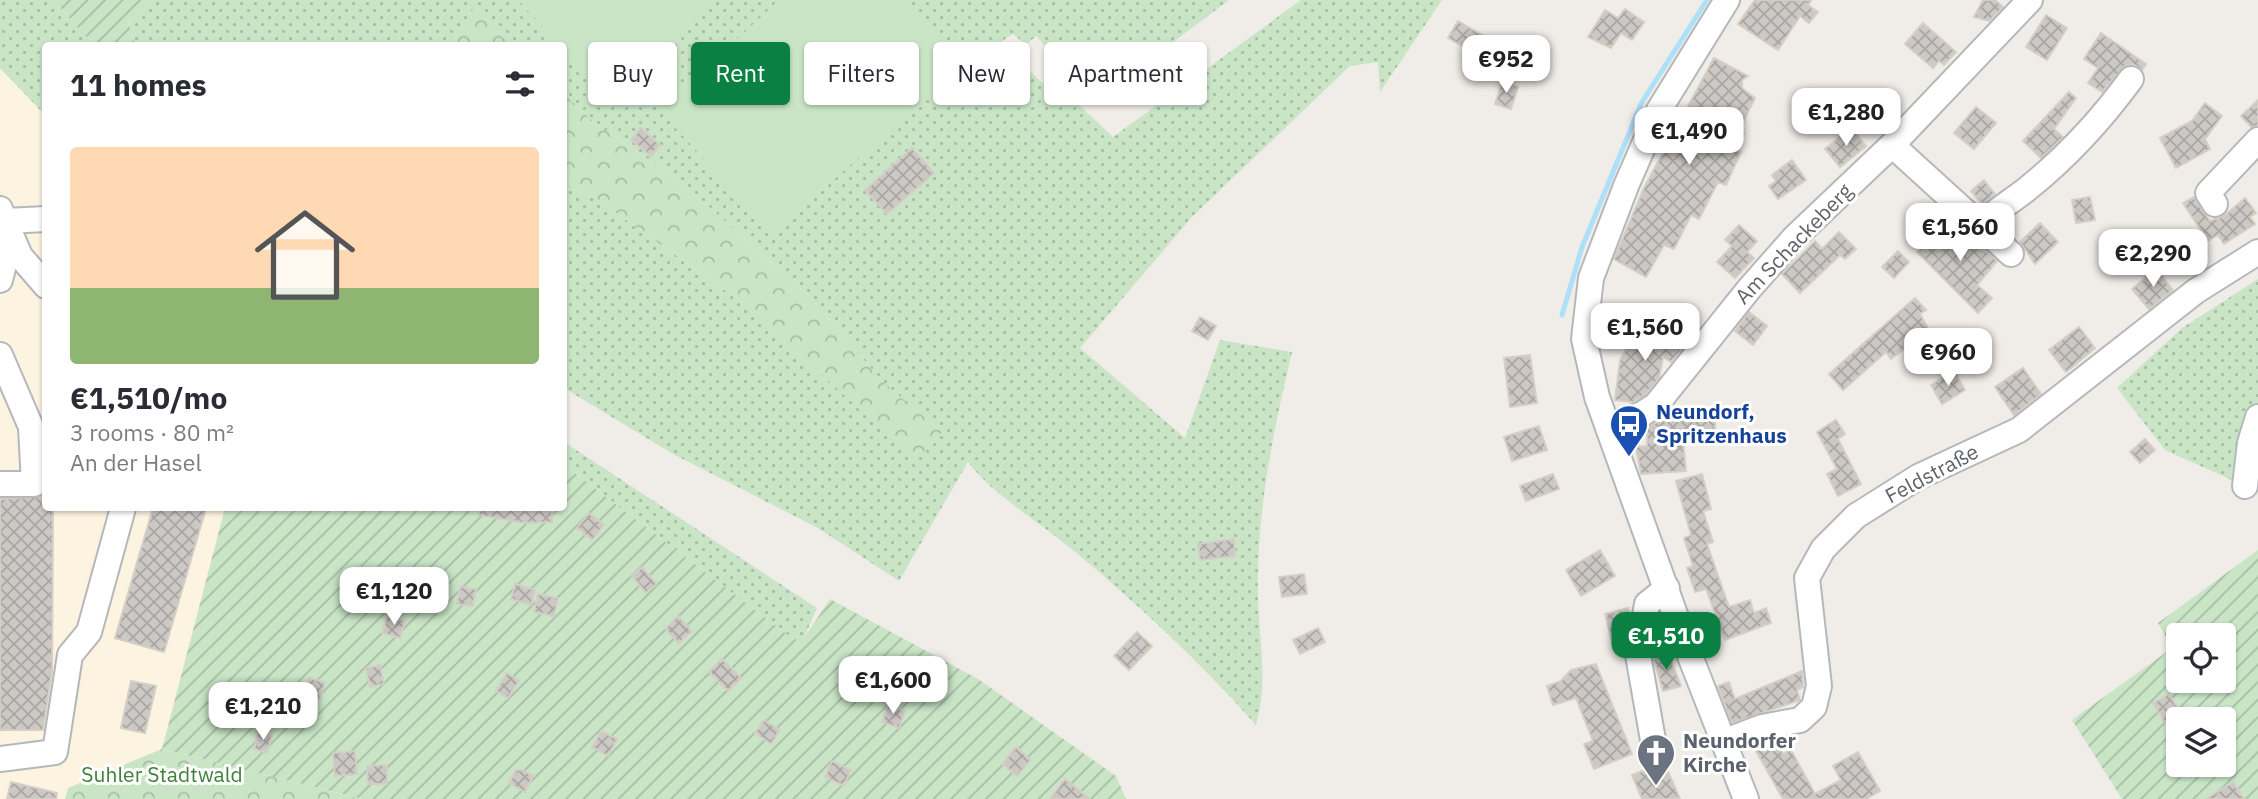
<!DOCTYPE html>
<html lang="en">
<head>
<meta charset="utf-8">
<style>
	:root { --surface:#fff; --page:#f7f7f7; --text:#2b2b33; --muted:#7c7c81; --line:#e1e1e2; --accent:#0b8043 }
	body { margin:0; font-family:"IBM Plex Sans",sans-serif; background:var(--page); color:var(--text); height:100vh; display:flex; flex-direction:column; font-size:26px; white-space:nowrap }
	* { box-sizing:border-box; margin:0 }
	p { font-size:23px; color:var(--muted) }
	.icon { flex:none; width:38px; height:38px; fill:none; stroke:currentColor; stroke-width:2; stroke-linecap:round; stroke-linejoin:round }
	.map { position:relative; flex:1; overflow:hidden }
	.details { position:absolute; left:42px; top:42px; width:525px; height:469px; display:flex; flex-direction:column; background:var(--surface); border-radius:7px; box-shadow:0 2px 5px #0004 }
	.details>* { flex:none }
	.top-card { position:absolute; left:588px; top:42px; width:665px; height:63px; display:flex; gap:14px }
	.tools { position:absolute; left:2166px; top:623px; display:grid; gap:14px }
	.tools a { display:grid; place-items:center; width:70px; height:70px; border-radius:7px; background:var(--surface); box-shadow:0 2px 5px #0004; font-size:35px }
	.price { position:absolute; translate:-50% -60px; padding:0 16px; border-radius:14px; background:#fff; color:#222; font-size:23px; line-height:46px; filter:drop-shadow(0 2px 4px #0008) }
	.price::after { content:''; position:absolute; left:50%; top:42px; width:21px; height:16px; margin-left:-10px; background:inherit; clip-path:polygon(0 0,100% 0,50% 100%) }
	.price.current { background:var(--accent); color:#fff }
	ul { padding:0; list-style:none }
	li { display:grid; align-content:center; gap:14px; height:371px; padding:0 28px }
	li+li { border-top:2px solid var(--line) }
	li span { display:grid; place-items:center; height:217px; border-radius:7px; color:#555 }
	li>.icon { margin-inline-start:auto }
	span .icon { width:126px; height:126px; fill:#fffc; stroke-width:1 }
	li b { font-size:30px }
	h2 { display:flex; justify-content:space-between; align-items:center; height:84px; padding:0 28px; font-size:30px }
	.tag { padding:0 24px; border-radius:7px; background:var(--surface); box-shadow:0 2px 5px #0004; font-size:24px; line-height:63px }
	.tag.current { background:var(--accent); color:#fff }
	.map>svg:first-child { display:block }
	.commercial { fill:#fcf3e1 }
	.grass { fill:url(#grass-dots) }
	.forest { fill:url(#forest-crowns) }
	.park { fill:#c9e5c6 }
	.garden { fill:url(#garden-furrows); fill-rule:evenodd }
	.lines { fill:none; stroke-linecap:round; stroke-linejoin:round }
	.stream { stroke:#aee0f9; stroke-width:5 }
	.building { fill:url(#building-cross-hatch); stroke:#d4cfc6; stroke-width:2 }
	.minor-casing { stroke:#b5b8bb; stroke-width:28 }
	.minor { stroke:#fff; stroke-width:24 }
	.labels { text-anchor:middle; stroke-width:6; stroke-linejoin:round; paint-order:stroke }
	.street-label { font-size:21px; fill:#5f6367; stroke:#fff }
	.transit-label { font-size:21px; font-weight:bold; fill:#164399; stroke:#fff; text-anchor:start }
	.worship-label { font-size:21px; font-weight:bold; fill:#5b616d; stroke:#fff; text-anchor:start }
	.park-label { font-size:21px; fill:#3f813b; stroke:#fff }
</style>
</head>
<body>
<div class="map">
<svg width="2258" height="799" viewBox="0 0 2258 799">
	<defs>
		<pattern id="grass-dots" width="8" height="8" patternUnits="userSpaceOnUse" patternTransform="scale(1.75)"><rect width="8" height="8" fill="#c9e5c6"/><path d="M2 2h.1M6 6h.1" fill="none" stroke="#a6bda5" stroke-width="1.8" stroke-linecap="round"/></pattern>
		<pattern id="forest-crowns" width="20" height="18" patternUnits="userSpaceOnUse" patternTransform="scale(1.75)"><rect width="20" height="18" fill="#c9e5c6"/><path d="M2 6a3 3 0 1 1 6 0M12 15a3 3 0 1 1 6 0" fill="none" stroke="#a6bda5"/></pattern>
		<pattern id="garden-furrows" width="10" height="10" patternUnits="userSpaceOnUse" patternTransform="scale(1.75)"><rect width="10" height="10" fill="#c9e5c6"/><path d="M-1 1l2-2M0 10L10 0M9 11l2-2" fill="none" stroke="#a6bda5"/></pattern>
		<pattern id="building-cross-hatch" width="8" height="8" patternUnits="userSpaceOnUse" patternTransform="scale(1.75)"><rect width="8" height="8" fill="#ccc8c4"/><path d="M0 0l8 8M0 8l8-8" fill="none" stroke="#a9a6a3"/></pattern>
	</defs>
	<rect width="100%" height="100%" fill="#f0ede8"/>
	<path class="commercial" d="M0,68L45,115L46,508H225L162,749L68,788L65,799H0Z"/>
	<g class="grass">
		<path d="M0,0H53L95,45L46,46L45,115L0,68Z"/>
		<path d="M156,0H1229L1099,98L1066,69L1036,36L1026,45L1013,34L999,43L1048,88L1056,83L1113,137L1301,0H1442L1380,92L1378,62L1350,66L1192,217L1080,348L1185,438L1220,340L1292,352C1273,433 1257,508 1258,591C1258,637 1269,680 1256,725C1200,662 1138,604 1074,551C1041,523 993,495 968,462L899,581L818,528L673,454L564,388V187L594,197L740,301L916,459L942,432L883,382L809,296L679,180L596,124L564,94V46L512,45L473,10L450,46L135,45L128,22Z"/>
		<path d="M2258,279V417L2245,486L2165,450L2117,388L2182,328Z"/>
		<path d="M564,442L817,608L801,645L564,465Z"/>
	</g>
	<g class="forest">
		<path d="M473,9L512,45H450Z"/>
		<path d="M564,94L596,124L679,180L809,296L883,382L942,432L916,460L740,301L594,197L564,187Z"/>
		<path d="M162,749L363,799H65L68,788Z"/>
	</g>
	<g class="park">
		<path d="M518,0H718L609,99L564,50V46L560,45Z"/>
		<path d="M779,0H904L963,63L773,235L660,111Z"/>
	</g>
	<g class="garden">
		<path d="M53,0H156L128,22L135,45L95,46Z"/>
		<path d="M564,465L800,644L830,599L978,679L1116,776L1126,799H363L162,749L225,508H564Z"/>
		<path d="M2258,550V799H2122L2072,720L2172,648L2158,623ZM2179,635H2224V681H2179ZM2179,719H2224V765H2179Z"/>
	</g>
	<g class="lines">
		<path class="stream" d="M1562,315L1582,247L1642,102L1707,0"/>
	</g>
	<g class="building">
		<path d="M1755,0H1811L1808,5L1818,12L1809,23L1800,16L1778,50L1738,24Z"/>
		<path d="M1983,0H1995L2003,7L1989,21L1974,17Z"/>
		<path d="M1625,9L1644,22L1632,40L1621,33L1611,48L1588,37L1605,10L1618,18Z"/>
		<path d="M2046,15L2067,28L2047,60L2026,47Z"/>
		<path d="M1458,21L1487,38L1478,55L1448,38Z"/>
		<path d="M1923,23L1956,52L1944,65L1939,61L1933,68L1905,44Z"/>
		<path d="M2101,33L2146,64L2142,70L2133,64L2125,66L2102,92L2088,83L2098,68L2084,59Z"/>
		<path d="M1714,58L1748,76L1742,80V88L1755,98L1739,130L1744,133L1735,149L1741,152L1726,185L1718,182L1699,219L1691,215L1674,249L1664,245L1646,277L1614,259L1644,188Z"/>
		<path d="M1502,82L1518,87L1511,109L1495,104Z"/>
		<path d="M2069,92L2076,98L2054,129L2063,137L2041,158L2023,141Z"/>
		<path d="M2258,100V126L2251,127L2241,116Z"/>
		<path d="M2205,103L2222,116L2205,139L2210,149L2176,168L2160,138L2192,121Z"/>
		<path d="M1976,107L1996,123L1974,149L1954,133Z"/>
		<path d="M641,128L660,145L651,156L631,140Z"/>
		<path d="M1851,128L1866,146L1840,167L1825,149Z"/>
		<path d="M912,148L934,173L887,214L865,190Z"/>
		<path d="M1792,160L1806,180L1778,199L1769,186L1776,181L1772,175Z"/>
		<path d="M1984,180L1995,194L1982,204L1971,191Z"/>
		<path d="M2090,197L2095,220L2076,223L2072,200Z"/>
		<path d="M2194,197L2210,221L2224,216L2245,198L2256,213L2250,217L2255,224L2224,244L2218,235L2208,241L2183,203Z"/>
		<path d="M1950,219L1997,261L1977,285L1992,298L1978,313L1917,252Z"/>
		<path d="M2040,223L2058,242L2035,264L2020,242Z"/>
		<path d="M1739,225L1757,241L1747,252L1754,258L1735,278L1717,262L1732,246L1725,240Z"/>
		<path d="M1839,232L1856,249L1845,259L1840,255L1800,293L1782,274L1815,241L1822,249Z"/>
		<path d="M1898,251L1909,262L1894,278L1882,267Z"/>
		<path d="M2156,269L2173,290L2149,309L2132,289Z"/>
		<path d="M1915,298L1926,310L1920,314L1929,330L1891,359L1886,352L1843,390L1829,374Z"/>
		<path d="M1749,312L1767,326L1753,345L1735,331Z"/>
		<path d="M1200,317L1216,326L1208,340L1192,331Z"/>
		<path d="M1657,325L1687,343L1671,362L1663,357L1659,378L1646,394L1633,402L1615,400L1620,360L1635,334L1647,342Z"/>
		<path d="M2079,327L2095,348L2066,372L2049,350Z"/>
		<path d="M1530,355L1537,403L1510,407L1504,358Z"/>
		<path d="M2023,368L2041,394L2014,415L1995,387Z"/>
		<path d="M1954,371L1965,390L1942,404L1931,385Z"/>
		<path d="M1678,415L1715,417V440H1683L1686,471L1641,474L1636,447L1647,446V428L1662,419H1677Z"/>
		<path d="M1836,420L1845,434L1838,439L1861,484L1838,496L1827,474L1837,469L1817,432Z"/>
		<path d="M1539,426L1547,450L1512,461L1504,437Z"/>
		<path d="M2145,439L2155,450L2140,463L2130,452Z"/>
		<path d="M1553,474L1559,489L1526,501L1520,486Z"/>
		<path d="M1702,474L1711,509L1703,511L1713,542L1707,544L1729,607L1750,600L1754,613L1766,608L1771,623L1725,640L1706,589L1695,592L1687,568L1693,566L1684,538L1691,535L1676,481Z"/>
		<path d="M46,496V508H53L52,671L43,730H0V499Z"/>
		<path d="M153,508H206L164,652L115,638Z"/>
		<path d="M479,508H552V522L524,523L479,515Z"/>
		<path d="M589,513L604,525L592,540L577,528Z"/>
		<path d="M1234,539L1235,556L1200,560L1198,544Z"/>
		<path d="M1600,550L1615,576L1581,596L1566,570Z"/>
		<path d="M642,567L657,584L646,593L632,576Z"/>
		<path d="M1304,574L1307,594L1282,597L1279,577Z"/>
		<path d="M515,584L535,590L531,605L511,599Z"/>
		<path d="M460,587L476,589L473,606L457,604Z"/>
		<path d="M538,594L558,598L554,616L534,612Z"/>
		<path d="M1628,608L1630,616L1625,643L1613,646L1605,614Z"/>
		<path d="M387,616L405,621L400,638L382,633Z"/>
		<path d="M678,616L692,631L679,643L665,629Z"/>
		<path d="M1318,628L1325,642L1300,654L1293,640Z"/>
		<path d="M1137,632L1152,646L1129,670L1114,656Z"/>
		<path d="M1668,653L1681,686L1663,691L1653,657Z"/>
		<path d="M722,659L741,678L728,691L709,672Z"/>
		<path d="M1596,664L1632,754L1594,769L1584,744L1593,741L1576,698L1553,705L1547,686L1561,681L1571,670Z"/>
		<path d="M380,665L384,684L370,687L366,668Z"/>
		<path d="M1802,671L1803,687L1797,690L1800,700L1732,723L1718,686L1729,682L1735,699Z"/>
		<path d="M507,673L519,681L508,698L496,691Z"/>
		<path d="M309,678L325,682L320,699L303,695Z"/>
		<path d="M131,681L156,686L145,733L121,728Z"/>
		<path d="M2169,694L2181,713L2165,723L2153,703Z"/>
		<path d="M888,704L905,711L899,728L882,722Z"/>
		<path d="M764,720L780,730L771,744L755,733Z"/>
		<path d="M601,731L617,739L608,756L592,747Z"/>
		<path d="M258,732L272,736L267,753L254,749Z"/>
		<path d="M1776,740L1783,754L1791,750L1815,794L1841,780L1833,766L1858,752L1880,791L1866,799H1783L1756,751Z"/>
		<path d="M1016,747L1031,760L1017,776L1002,764Z"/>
		<path d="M355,751L357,774L335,776L333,753Z"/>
		<path d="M832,761L851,770L844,786L825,777Z"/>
		<path d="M387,765V784H368L367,766Z"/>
		<path d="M1666,767L1680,799H1642L1632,775L1647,769L1658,772Z"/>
		<path d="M516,770H522L533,776L525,792L509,783Z"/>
		<path d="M1065,779L1090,799H1050Z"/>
		<path d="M11,782L57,793L56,799H7Z"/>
		<path d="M2233,782L2244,799H2206Z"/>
	</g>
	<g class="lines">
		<defs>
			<g id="minor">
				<path d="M1727,0L1659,110L1626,186L1591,278L1584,339L1597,397L1690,656L1746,799"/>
				<path d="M1892,145L1981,226C1995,210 2011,202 2027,189C2067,157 2101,120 2131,79"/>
				<path d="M2215,204L2208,193L2258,140"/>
				<path d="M0,209L20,256L46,286"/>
				<path d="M5,221L46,219"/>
				<path d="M1981,226L2011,254"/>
				<path d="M0,280L11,237"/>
				<path d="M0,355L31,427L34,484H0"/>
				<path d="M1608,427L1642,414L1656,405L1749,289L1794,238L1892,145L2030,0"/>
				<path d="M2245,486L2250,443L2258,417"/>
				<path d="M1723,742L1762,727L1800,720L1814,707L1819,686L1807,578L1823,549L1856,516L1918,477L2019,430L2196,291L2258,252"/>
				<path d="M1656,757L1638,655L1647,604L1667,588"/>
				<path d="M0,759L55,752L70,655L89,632L123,508"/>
			</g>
		</defs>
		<use href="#minor" class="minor-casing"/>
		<use href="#minor" class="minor"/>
	</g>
	<defs>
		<symbol id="bus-pin" viewBox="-11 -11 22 30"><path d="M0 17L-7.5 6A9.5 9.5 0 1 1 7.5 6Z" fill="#1a4fb4" stroke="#fff"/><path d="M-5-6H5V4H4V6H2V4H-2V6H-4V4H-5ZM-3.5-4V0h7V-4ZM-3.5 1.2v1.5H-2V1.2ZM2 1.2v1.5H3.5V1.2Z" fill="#fff"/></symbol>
		<symbol id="church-pin" viewBox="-11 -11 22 30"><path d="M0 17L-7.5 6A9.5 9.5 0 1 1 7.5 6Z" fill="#6b7280" stroke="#fff"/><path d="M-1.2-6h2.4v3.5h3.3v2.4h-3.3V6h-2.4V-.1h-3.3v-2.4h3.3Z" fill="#fff"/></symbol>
	</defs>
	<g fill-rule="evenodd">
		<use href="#bus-pin" x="1607" y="402" width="44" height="60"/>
		<use href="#church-pin" x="1634" y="731" width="44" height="60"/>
	</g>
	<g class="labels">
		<g class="street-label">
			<text transform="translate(1794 244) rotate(-46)" y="7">Am Schackeberg</text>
			<text transform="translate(1932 474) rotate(-28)" y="7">Feldstraße</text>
		</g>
		<g class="transit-label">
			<text x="1656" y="419">Neundorf,<tspan x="1656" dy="24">Spritzenhaus</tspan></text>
		</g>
		<g class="worship-label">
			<text x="1683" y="748">Neundorfer<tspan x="1683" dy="24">Kirche</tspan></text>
		</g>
		<g class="park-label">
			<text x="162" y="782">Suhler Stadtwald</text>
		</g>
	</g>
</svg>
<div class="tools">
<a><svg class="icon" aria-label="locate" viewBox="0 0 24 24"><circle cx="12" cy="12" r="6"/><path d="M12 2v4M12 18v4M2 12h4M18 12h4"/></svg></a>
<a><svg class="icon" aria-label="layers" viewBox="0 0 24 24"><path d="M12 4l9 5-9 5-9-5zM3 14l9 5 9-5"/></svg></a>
</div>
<b class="price" style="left:1506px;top:95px">€952</b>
<b class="price" style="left:1846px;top:148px">€1,280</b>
<b class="price" style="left:1689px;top:167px">€1,490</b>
<b class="price" style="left:1960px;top:263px">€1,560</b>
<b class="price" style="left:2153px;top:289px">€2,290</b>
<b class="price" style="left:1645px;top:363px">€1,560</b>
<b class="price" style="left:1948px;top:388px">€960</b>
<b class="price" style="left:394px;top:627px">€1,120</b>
<b class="price current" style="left:1666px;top:672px">€1,510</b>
<b class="price" style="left:893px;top:716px">€1,600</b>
<b class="price" style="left:263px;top:742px">€1,210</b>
<div class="top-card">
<a class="tag">Buy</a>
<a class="tag current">Rent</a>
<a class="tag">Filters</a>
<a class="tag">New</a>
<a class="tag">Apartment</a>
</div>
<section class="details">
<h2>11 homes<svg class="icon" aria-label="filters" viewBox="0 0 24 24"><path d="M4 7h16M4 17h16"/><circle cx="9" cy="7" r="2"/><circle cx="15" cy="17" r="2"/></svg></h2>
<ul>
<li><span style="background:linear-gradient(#ffd9b3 65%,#8fb573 0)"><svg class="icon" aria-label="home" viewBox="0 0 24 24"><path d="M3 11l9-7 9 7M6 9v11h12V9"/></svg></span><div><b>€1,510/mo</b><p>3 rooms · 80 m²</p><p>An der Hasel</p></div></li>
</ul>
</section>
</div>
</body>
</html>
